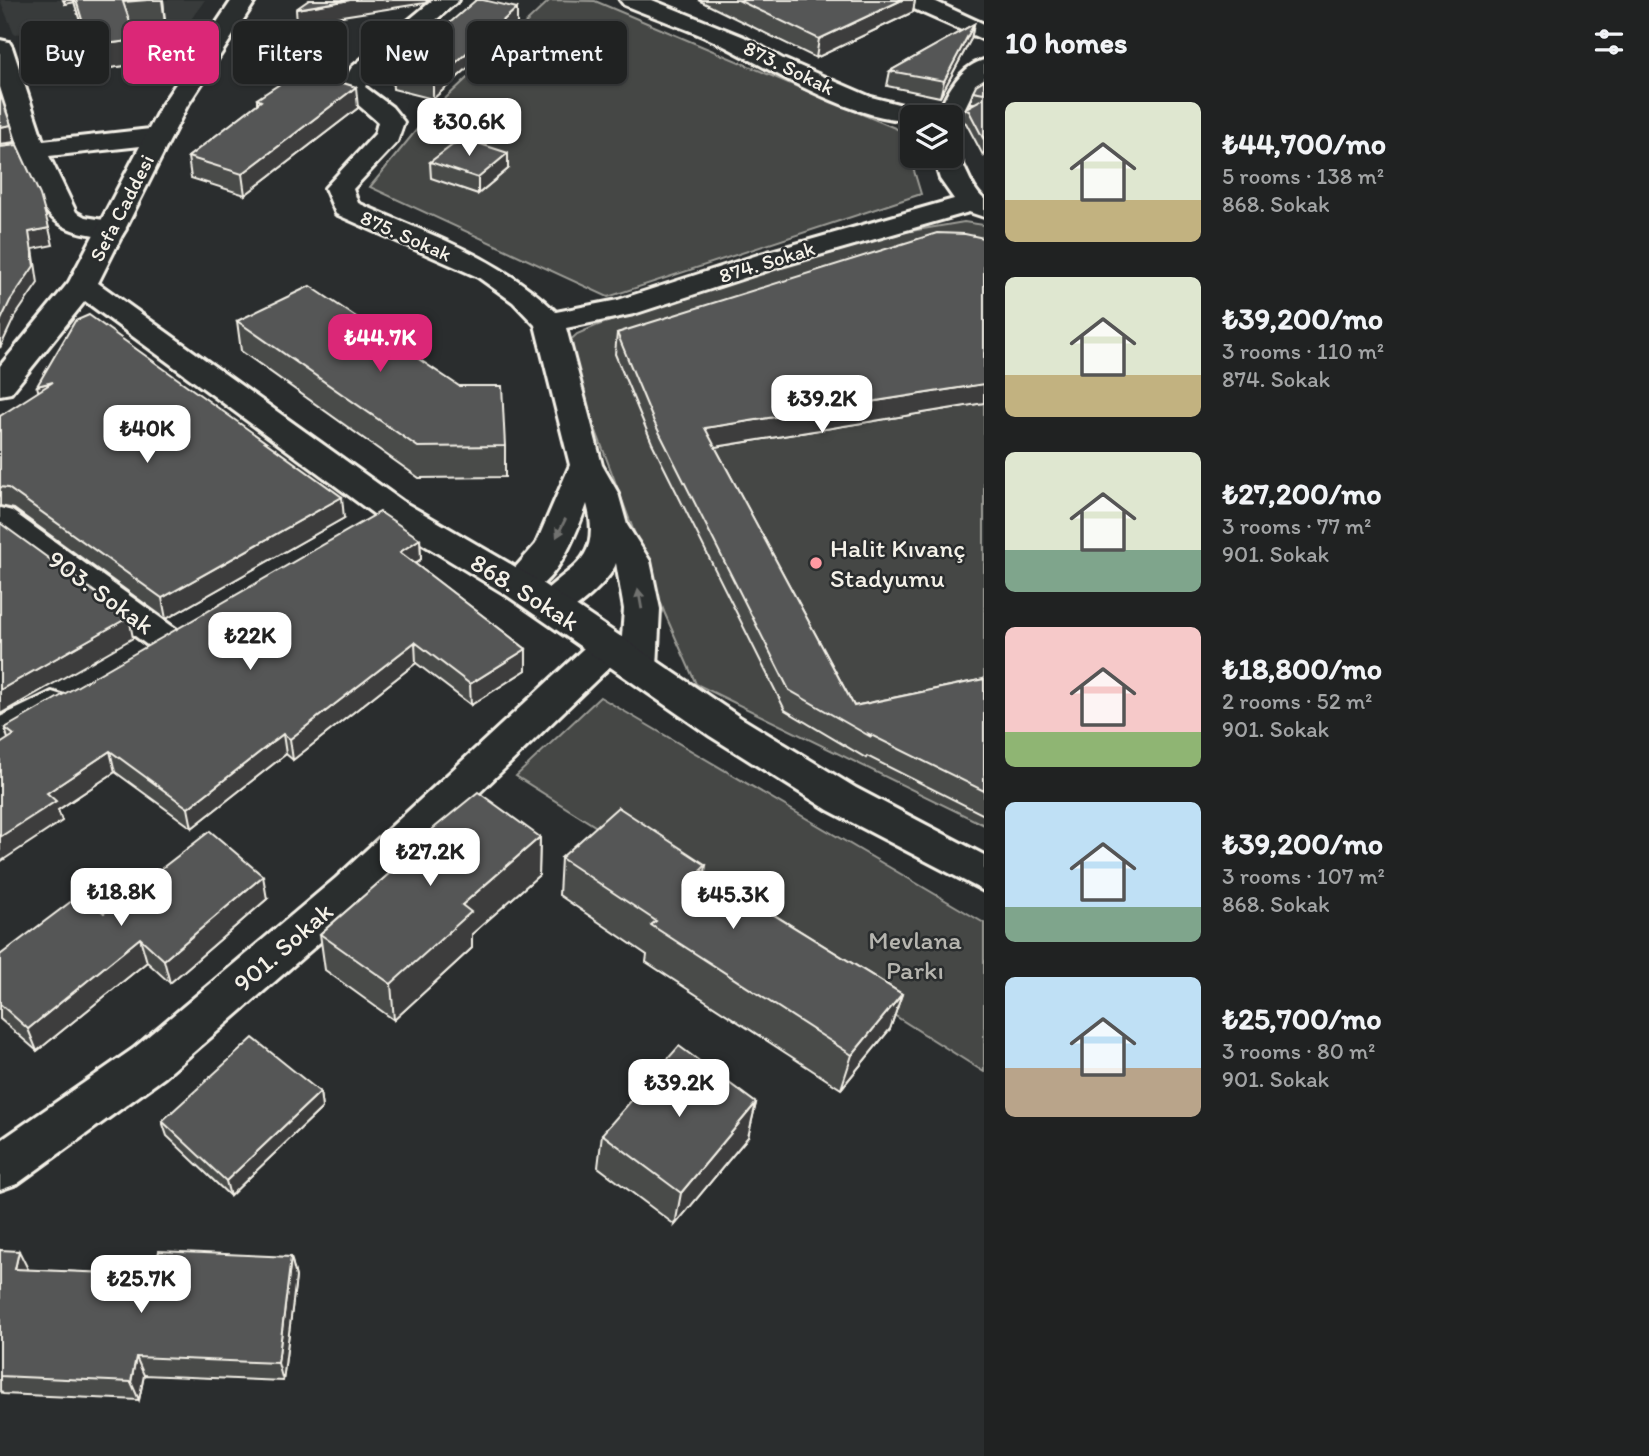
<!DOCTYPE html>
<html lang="en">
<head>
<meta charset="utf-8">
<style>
	:root { --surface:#202222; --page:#282a2a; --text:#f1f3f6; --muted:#a2a4a5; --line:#3d3f40; --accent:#db2777 }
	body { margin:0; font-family:Itim,sans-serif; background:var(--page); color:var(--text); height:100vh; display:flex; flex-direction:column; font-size:26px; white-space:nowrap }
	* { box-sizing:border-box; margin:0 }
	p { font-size:23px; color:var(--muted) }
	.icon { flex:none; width:38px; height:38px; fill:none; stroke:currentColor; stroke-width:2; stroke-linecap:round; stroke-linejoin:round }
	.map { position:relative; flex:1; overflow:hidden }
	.sheet { display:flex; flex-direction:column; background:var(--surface); width:665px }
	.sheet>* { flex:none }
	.top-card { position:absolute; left:21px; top:21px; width:665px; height:63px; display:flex; gap:14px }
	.fabs { position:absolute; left:900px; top:105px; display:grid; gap:14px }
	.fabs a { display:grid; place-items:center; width:63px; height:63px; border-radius:10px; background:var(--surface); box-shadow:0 2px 5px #0004,0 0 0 2px var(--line); font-size:35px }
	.price { position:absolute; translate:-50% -60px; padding:0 16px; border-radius:14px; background:#fff; color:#222; font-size:23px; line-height:46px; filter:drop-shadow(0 2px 4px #0008) }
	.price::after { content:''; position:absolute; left:50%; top:42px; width:21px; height:16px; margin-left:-10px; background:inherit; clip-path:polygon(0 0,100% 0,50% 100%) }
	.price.active { background:var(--accent); color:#fff }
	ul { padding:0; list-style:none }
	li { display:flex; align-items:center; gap:21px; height:175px; padding:0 21px }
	li span { display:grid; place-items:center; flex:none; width:196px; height:140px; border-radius:10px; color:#555 }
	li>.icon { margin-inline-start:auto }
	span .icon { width:84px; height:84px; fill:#fffc; stroke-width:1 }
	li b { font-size:30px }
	h2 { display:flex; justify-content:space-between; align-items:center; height:84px; padding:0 21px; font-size:30px }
	.chip { padding:0 24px; border-radius:10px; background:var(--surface); box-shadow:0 2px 5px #0004,0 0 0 2px var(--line); font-size:24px; line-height:63px }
	.chip.active { background:var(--accent); color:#fff }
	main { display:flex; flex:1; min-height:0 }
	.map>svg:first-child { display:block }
	.built { fill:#373a3a }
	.green { fill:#444645; stroke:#9c9c96; stroke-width:2 }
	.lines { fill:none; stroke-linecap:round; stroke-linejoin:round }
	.street-casing { stroke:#f4f1e8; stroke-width:6 }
	.secondary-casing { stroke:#f4f1e8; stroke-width:6 }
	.street { fill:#2a2d2e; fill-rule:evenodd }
	.secondary { fill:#2a2d2e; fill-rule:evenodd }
	.wall { fill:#494b4a; stroke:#f4f1e8; stroke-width:2 }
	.shaded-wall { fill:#3c3d3c; stroke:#f4f1e8; stroke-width:2 }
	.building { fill:#555756; stroke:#f4f1e8; stroke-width:2 }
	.oneway { fill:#71726f }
	.poi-dot { fill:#ff9aa2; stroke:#2a2d2e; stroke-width:2.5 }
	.labels { text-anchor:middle; stroke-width:5; stroke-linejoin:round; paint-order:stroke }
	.far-street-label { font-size:21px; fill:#f4f1e8; stroke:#2a2d2e }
	.poi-label { font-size:26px; fill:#f4f1e8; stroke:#2a2d2e; text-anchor:start }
	.street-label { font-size:26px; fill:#f4f1e8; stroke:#2a2d2e }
	.park-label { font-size:26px; fill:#b6b5af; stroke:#2a2d2e }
</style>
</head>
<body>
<main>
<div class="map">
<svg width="984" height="1456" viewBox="0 0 984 1456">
	<rect width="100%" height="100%" fill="#2a2d2e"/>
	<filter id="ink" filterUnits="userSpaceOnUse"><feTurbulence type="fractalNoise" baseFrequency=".0143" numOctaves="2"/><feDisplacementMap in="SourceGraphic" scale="14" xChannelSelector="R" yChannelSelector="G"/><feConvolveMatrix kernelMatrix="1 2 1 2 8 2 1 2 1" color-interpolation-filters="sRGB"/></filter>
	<g filter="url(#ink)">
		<path class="built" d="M0,0H205L189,22L14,34Z"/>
		<g class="green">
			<path d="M550,0L595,1L902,131L921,194L608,297L370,187L431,112Z"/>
			<path d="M964,222L984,225V825L696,684L665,614L564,346L577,334L598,325L876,237Z"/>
			<path d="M600,697L984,923V1072L516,776Z"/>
		</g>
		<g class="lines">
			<defs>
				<g id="street">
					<path d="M433,0H459L371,76L365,87L392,107L404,122L397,142L353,189L358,203C428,234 500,257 556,312L618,300L761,254L954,199L940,179L933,156H950V149C964,154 968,187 984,199V217L969,212L781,266L634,314L566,328L602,465L618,493L627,525L650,561L660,609L657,667L651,676L638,680L625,676L619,667L620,657L366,902L165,1077L17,1184L0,1190V1141L133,1049L336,878L596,637L609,633L622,637L624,609L616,563C611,580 572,615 555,618C549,620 544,617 538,616L533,607C557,566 605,571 587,504C575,537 550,606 505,594L500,585L536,544L570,465L535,325L513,302L478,277L336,214L325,188L375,134L378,122L339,88L352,67Z"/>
					<path d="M620,0H652L744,37L783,59L871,97L902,105H942C950,87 964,65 984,60V81L972,93L958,122L950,124V117H912V120C858,122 776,73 728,48C695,31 658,19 624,5Z"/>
					<path d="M0,40L9,42L12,47L43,141L159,128L168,130L172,136L168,142L159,144L49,156L76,212L85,217L122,223L126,229L122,235C111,238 100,236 89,234C45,228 36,197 23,159L0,162V146L18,144L0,87Z"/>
					<path d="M0,508L12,511L180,632L185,641L180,650L167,654L154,650L0,536Z"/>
					<path d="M52,692L65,696L71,706C59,727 22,742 0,749V717Z"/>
				</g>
				<g id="secondary">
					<path d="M232,0H256L187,106L98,283L402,501L531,576L738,716L856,788L984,855V891L828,810L710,736L505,594L378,517L85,301L11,393L0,395V366L69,282L161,106Z"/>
					<path d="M901,0H932L984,24V40L905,5Z"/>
				</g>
			</defs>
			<use href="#street" class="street-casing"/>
			<use href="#secondary" class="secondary-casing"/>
			<use href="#street" class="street"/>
			<use href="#secondary" class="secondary"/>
		</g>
		<g class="wall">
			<path d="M63,0H163L165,22L131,25L136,40L140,64L95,70L74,2L65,4Z"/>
			<path d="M698,0H915L913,12L816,58Z"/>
			<path d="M517,8V24L433,99L393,89L392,73Z"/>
			<path d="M974,24L971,39L940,97L887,86L890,71Z"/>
			<path d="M984,80V157L966,123L962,121L964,109L974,103H970L973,91Z"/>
			<path d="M257,99L358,108L245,195L191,178L188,157L257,104Z"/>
			<path d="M430,162L508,169L478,194L431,178Z"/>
			<path d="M984,238V403L715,447L854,706L984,679V815L867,756L866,758L785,710L652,443L615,354L617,333Z"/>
			<path d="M237,321L505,446V477L419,478L241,351Z"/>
			<path d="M0,416L344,518L166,619L14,509L0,506Z"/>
			<path d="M420,539L421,559L415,564L526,649V670L471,705L416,663L293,760L286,754L192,828L115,772L58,810L62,821L8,739L5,728Z"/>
			<path d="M540,837L539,875L472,934V948L394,1020L325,970L320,934L403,862L402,854Z"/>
			<path d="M561,858L706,865L705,872L902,994L890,1029L841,1089L646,962L647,955L559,895Z"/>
			<path d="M267,899L170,983L147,962L37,1051L0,1019V955L104,913Z"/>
			<path d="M320,1092L322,1108L230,1196L167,1136L162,1121Z"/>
			<path d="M756,1103L748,1137L675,1225L598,1167L602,1134Z"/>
			<path d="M0,1250L28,1270L154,1275L291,1257L296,1277L283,1381L144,1375L139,1400L3,1394L0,1390Z"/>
		</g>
		<g class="shaded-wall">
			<path d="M64,0H74V2L65,4Z"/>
			<path d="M162,0H163L165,22Z"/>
			<path d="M350,0H429L425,3L297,23L296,9Z"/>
			<path d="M902,0H915L913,12L816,58L819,39Z"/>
			<path d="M517,8V24L433,99V83Z"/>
			<path d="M974,24L971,39L940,97L944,81Z"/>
			<path d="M136,40L140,64L95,70L90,46Z"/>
			<path d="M356,87L358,108L245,195L242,174Z"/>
			<path d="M11,125L15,142L0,144V127Z"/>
			<path d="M508,153V169L478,194V178Z"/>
			<path d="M49,228L53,245L33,249L38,283L14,318L0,348V322L29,232Z"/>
			<path d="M53,382L42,406L37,386Z"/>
			<path d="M984,384V403L703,449L705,428Z"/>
			<path d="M342,497L344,518L166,619L162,598Z"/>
			<path d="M420,539L421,559L401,573L400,552Z"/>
			<path d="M129,617L133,638L0,714V690Z"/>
			<path d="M415,642L416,663L293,760L290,739Z"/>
			<path d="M526,649V670L471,705L470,684Z"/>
			<path d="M283,734L286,754L192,828L188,808Z"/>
			<path d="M110,751L115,772L58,810L62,821L0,862V837L47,793Z"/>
			<path d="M540,837L539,875L472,934V948L394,1020L391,984L462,905Z"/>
			<path d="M263,876L267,899L170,983L164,960Z"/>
			<path d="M140,938L147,962L37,1051L28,1029Z"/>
			<path d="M902,994L890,1029L841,1089L852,1055Z"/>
			<path d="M320,1092L322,1108L230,1196L226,1181Z"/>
			<path d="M756,1103L748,1137L675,1225L681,1193Z"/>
			<path d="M19,1251L29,1271L15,1269Z"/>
			<path d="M291,1257L296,1277L283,1381L278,1363Z"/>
			<path d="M136,1357L144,1375L139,1400L131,1382Z"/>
		</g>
		<g class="building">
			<path d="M76,0H148L123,2L136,40L90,46Z"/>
			<path d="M309,0H350L296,9Z"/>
			<path d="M476,0H483L517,8L433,83L392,73Z"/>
			<path d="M738,0H902L819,39Z"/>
			<path d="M974,24L944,81L890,71Z"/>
			<path d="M301,70L356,87L242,174L188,157L261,101L257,99Z"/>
			<path d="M984,80V93L973,91L976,85Z"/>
			<path d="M0,94L11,125L0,127Z"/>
			<path d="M984,98V140L969,111L964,109Z"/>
			<path d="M462,138L508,153L478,178L430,162Z"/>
			<path d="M17,145L40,195L49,228L29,232L34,266L10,301L0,322V147Z"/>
			<path d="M937,233L965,234L984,238V384L705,428L854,706L984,679V791L869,734L871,737L789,690L654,422L617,333Z"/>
			<path d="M310,286L459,386H502L505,446L418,447L237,321Z"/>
			<path d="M89,315L342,497L162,598L8,488L0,487V416L53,382L37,386L75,321Z"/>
			<path d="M380,512L420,539L400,552L526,649L470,684L415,642L290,739L283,734L188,808L110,751L47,793L56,801L0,837V744L14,735L5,728Z"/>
			<path d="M0,523L129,617L0,690Z"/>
			<path d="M478,792L540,837L462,905L471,912L391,984L320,934L407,858L402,854Z"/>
			<path d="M618,807L706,865L701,870L902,994L852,1055L651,925L656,921L561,858Z"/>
			<path d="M210,831L263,876L164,960L140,938L28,1029L0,1004V955L81,894L104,913Z"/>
			<path d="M253,1038L320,1092L226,1181L162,1121Z"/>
			<path d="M679,1046L756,1103L681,1193L602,1134Z"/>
			<path d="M0,1250L19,1251L15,1269L154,1275L159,1251L291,1257L278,1363L136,1357L131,1382L0,1376Z"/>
		</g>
		<defs><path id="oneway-solid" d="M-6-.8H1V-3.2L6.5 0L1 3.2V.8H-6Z" transform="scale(1.75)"/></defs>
		<g class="oneway">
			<use href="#oneway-solid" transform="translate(561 528) rotate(116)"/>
			<use href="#oneway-solid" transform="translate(640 599) rotate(-100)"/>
		</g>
	</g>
	<circle class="poi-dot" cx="816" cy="563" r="7"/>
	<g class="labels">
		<g class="far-street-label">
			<text transform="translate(789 68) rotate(26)" y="7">873. Sokak</text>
			<text transform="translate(122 208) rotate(-63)" y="7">Sefa Caddesi</text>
			<text transform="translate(406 236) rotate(24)" y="7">875. Sokak</text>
			<text transform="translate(767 262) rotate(-17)" y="7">874. Sokak</text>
		</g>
		<g class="poi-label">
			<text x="830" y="557">Halit Kıvanç<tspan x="830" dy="30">Stadyumu</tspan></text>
		</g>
		<g class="street-label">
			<text transform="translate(101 592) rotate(36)" y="9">903. Sokak</text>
			<text transform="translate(525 592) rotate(32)" y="9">868. Sokak</text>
			<text transform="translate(283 947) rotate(-41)" y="9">901. Sokak</text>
		</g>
		<g class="park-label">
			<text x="915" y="949">Mevlana<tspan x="915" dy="30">Parkı</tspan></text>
		</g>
	</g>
</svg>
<div class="fabs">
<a><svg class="icon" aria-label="layers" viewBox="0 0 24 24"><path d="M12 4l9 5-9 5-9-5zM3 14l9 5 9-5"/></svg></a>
</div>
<b class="price" style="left:469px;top:158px">₺30.6K</b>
<b class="price active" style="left:380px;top:374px">₺44.7K</b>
<b class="price" style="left:822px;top:435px">₺39.2K</b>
<b class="price" style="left:147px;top:465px">₺40K</b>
<b class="price" style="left:250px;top:672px">₺22K</b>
<b class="price" style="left:430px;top:888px">₺27.2K</b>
<b class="price" style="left:121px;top:928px">₺18.8K</b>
<b class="price" style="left:733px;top:931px">₺45.3K</b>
<b class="price" style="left:679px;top:1119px">₺39.2K</b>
<b class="price" style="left:141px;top:1315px">₺25.7K</b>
<div class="top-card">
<a class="chip">Buy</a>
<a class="chip active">Rent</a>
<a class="chip">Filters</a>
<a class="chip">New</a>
<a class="chip">Apartment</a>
</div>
</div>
<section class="sheet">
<h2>10 homes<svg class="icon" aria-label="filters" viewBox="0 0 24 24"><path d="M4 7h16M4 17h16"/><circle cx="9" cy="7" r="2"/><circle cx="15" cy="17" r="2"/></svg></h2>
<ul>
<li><span style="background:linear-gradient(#dfe7d0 70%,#c2b280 0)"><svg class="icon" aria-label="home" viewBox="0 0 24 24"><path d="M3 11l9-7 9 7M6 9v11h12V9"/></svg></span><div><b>₺44,700/mo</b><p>5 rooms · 138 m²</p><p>868. Sokak</p></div></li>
<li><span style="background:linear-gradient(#dfe7d0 70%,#c2b280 0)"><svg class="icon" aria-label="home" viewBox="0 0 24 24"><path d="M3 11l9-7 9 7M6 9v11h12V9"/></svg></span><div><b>₺39,200/mo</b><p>3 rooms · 110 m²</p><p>874. Sokak</p></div></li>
<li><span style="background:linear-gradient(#dfe7d0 70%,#7fa58c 0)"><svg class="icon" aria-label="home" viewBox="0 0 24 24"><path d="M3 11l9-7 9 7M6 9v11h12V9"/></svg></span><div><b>₺27,200/mo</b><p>3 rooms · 77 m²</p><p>901. Sokak</p></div></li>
<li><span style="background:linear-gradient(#f6c9c9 75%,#8fb573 0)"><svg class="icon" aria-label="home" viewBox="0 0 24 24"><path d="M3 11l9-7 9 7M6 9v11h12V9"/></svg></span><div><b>₺18,800/mo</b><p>2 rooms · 52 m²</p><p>901. Sokak</p></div></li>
<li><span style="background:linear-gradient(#bfe0f5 75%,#7fa58c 0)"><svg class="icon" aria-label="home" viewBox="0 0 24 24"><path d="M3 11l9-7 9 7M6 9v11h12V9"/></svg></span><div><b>₺39,200/mo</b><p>3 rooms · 107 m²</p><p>868. Sokak</p></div></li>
<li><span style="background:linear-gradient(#bfe0f5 65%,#b9a48a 0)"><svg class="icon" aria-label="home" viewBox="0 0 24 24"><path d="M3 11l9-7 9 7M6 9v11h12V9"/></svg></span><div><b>₺25,700/mo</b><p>3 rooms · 80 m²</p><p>901. Sokak</p></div></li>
</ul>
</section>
</main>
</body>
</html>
